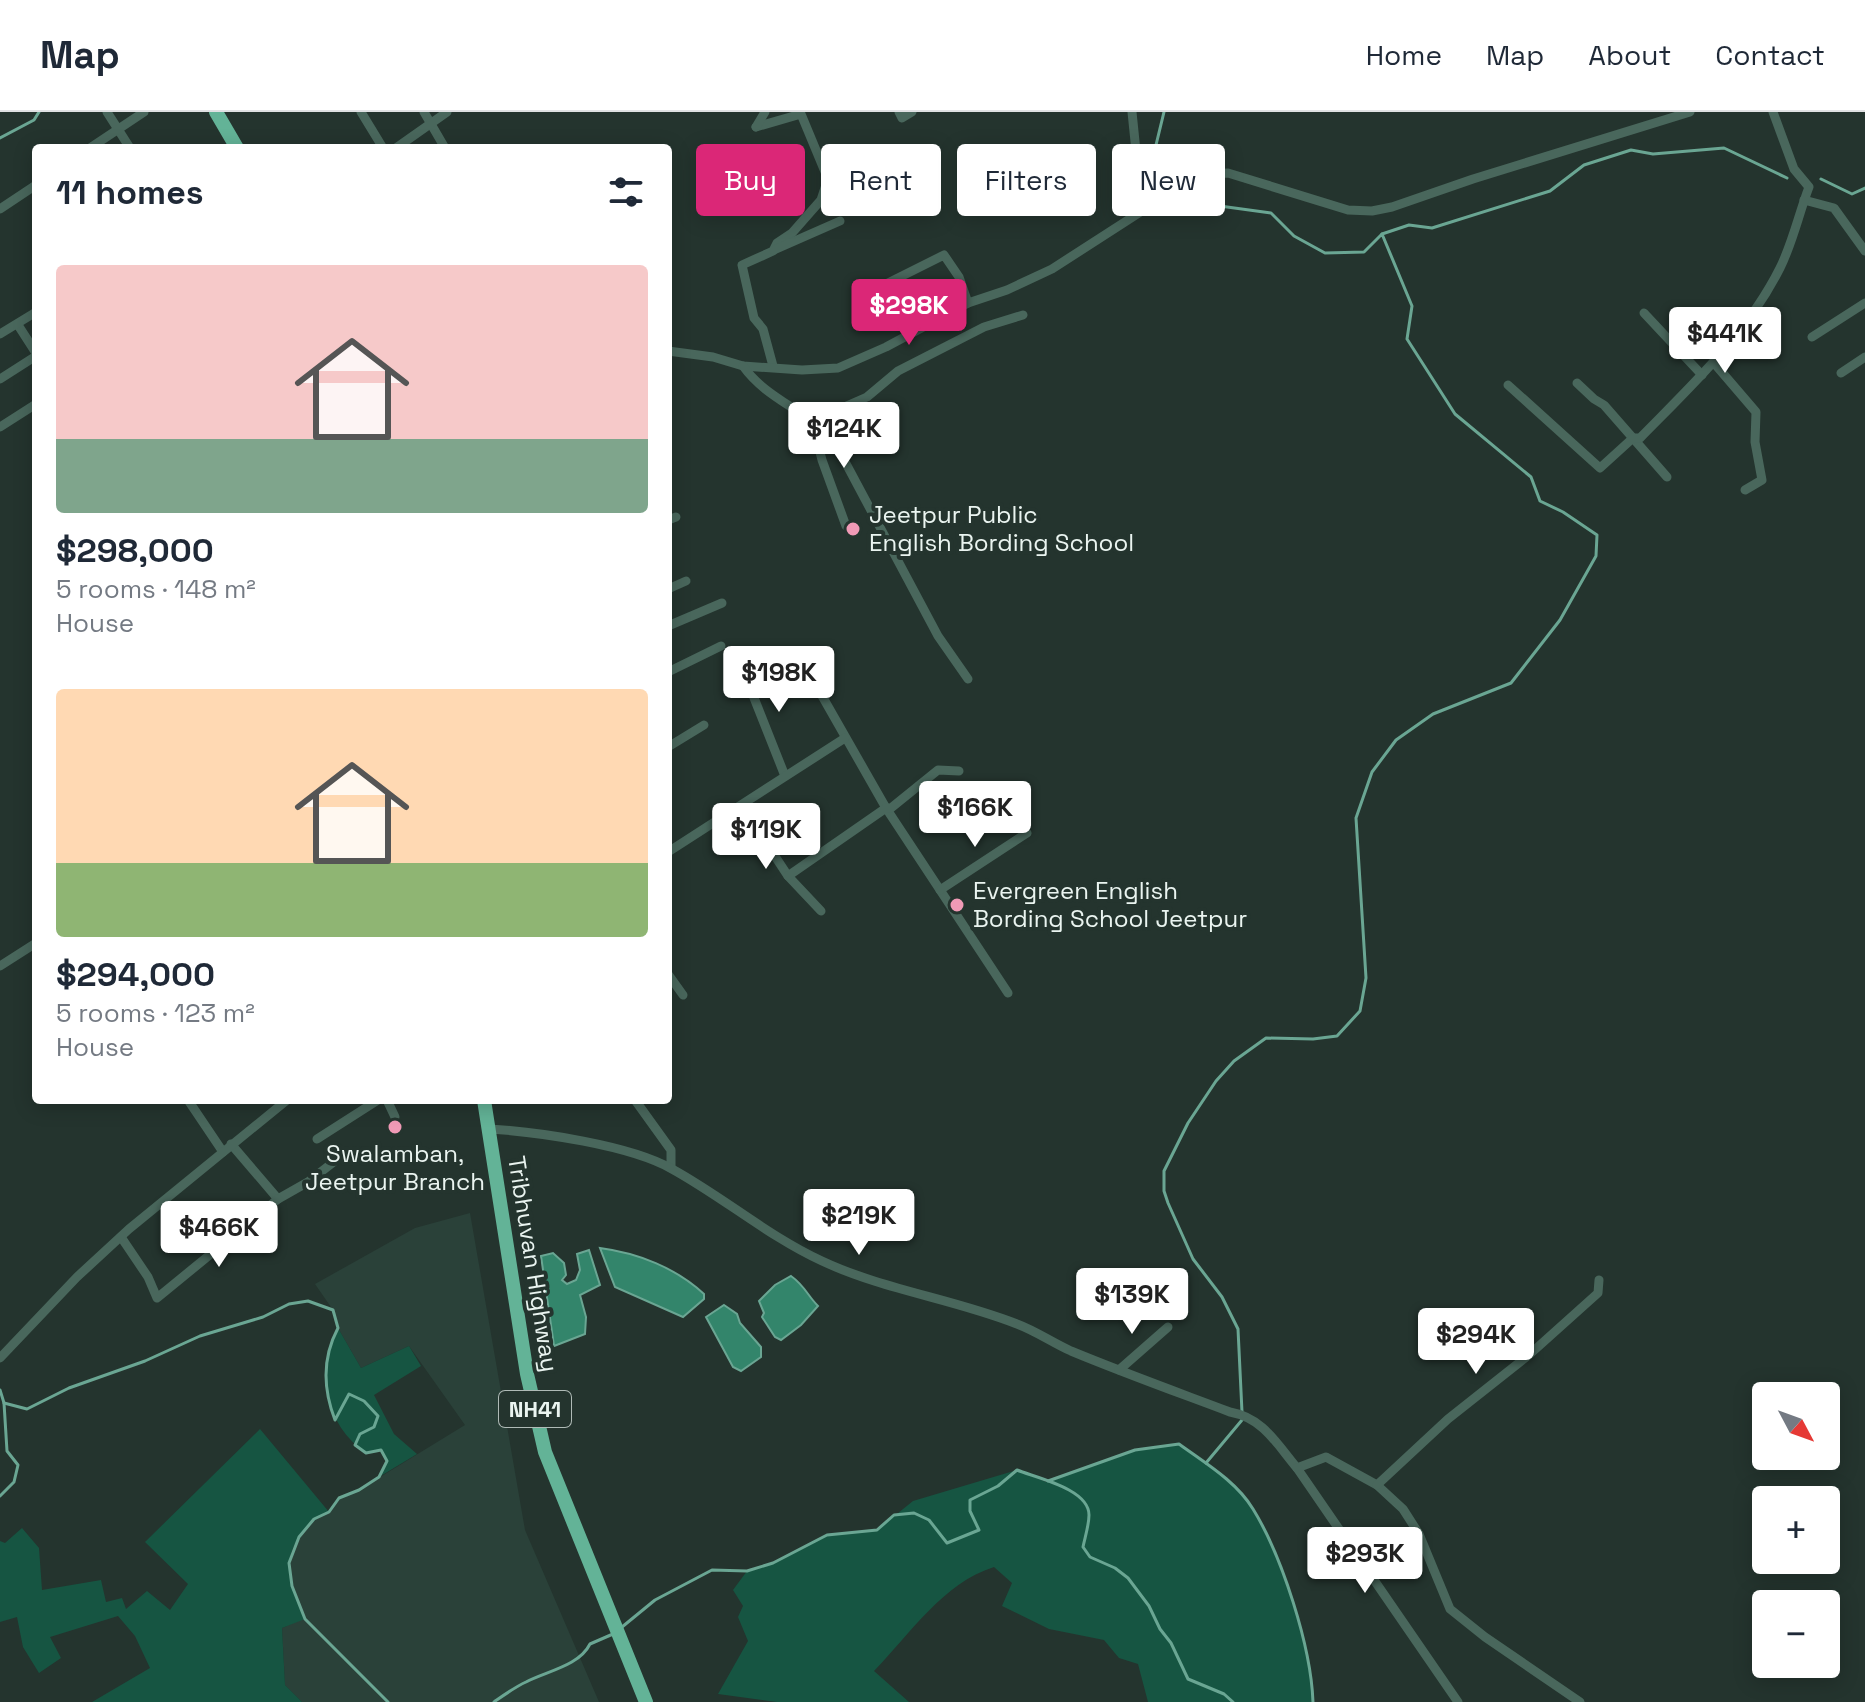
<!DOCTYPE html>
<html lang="en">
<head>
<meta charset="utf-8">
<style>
	:root { --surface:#fff; --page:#f6f6f7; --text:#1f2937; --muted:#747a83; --line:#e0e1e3; --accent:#db2777 }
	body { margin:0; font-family:"Space Grotesk",sans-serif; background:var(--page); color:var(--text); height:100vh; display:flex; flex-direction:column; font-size:30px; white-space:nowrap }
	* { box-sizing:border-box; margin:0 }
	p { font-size:26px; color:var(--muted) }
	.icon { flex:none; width:44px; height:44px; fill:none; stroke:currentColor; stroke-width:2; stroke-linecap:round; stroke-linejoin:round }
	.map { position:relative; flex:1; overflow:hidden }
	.details { position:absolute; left:32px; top:32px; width:640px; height:960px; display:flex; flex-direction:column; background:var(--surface); border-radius:8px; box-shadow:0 4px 20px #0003 }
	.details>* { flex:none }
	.top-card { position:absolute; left:696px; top:32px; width:760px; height:72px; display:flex; gap:16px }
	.needle { width:52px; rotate:131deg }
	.controls { position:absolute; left:1752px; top:1270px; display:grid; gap:16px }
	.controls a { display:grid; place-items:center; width:88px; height:88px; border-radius:8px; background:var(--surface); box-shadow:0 4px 20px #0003; font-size:40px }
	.price { position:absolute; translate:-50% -68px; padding:0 18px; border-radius:8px; background:#fff; color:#222; font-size:26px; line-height:52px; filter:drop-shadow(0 2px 4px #0008) }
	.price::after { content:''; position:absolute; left:50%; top:48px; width:24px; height:18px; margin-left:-12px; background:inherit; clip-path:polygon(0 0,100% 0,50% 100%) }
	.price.current { background:var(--accent); color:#fff }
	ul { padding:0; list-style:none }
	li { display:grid; align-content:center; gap:16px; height:424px; padding:0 24px }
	li span { display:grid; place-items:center; height:248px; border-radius:8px; color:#555 }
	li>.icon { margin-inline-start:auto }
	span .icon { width:144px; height:144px; fill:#fffc; stroke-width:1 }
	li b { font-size:34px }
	h2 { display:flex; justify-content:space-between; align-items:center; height:96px; padding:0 24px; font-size:34px }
	.pill { padding:0 28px; border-radius:8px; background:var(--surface); box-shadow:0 4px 20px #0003; font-size:28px; line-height:72px }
	.pill.current { background:var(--accent); color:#fff }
	header { display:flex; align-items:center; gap:48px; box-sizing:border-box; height:112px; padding:0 40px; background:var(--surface); border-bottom:2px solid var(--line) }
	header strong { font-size:38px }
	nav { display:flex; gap:44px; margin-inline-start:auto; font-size:28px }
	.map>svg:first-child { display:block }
	.built { fill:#2a4139 }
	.green { fill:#165542 }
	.water { fill:#33856b; stroke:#6aa693; stroke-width:2 }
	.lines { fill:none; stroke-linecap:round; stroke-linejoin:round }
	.stream { stroke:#6aa693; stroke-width:3 }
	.minor { stroke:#49675c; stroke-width:9 }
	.highway { stroke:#63b397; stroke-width:14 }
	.poi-dot { fill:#f09ab6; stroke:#24342e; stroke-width:3 }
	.labels { text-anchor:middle; stroke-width:8; stroke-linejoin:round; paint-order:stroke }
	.shield { fill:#24342e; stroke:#afbab6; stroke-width:2 }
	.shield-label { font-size:22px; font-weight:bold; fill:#eaf4f0 }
	.poi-label { font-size:24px; fill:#eaf4f0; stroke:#24342e; text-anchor:start }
	.street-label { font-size:24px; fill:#eaf4f0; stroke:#24342e }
</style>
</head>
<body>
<header>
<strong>Map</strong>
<nav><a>Home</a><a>Map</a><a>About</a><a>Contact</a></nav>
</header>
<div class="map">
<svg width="1865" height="1590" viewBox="0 0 1865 1590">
	<rect width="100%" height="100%" fill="#24342e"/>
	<path class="built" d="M470,1101L525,1418L599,1590H302L285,1573L282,1516L304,1506L292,1474L289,1451L299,1425L314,1407L329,1400L339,1386L359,1378L465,1313L409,1234L361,1256L338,1216L333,1198L315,1172L415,1116Z"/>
	<g class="green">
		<path d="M338,1216L361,1256L409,1234L421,1254L374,1283L394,1322L417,1342L379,1365L387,1349L381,1339L366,1341C325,1313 315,1259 338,1216Z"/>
		<path d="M260,1317L329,1400C310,1408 291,1429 289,1452C288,1470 298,1490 305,1507L282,1516L285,1573L302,1590H92L150,1556L135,1524L118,1504L50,1525L61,1546L39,1561L23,1535L17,1505L0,1510V1429L5,1431L22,1416L39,1436L42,1478L101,1468L106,1490L122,1486L126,1497L147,1479L170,1498L188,1472L145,1430Z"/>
		<path d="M1179,1332C1205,1351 1236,1369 1253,1397C1282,1444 1311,1534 1313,1590H1148L1138,1552L1119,1546L1104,1528L1049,1517L1002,1494L1012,1471L994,1455C943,1471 910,1522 874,1559L909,1590H777L718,1582L748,1529L738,1505L743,1494L733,1478L747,1459L773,1451L827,1423L877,1418L913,1389L1017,1358L1046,1370L1135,1338Z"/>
	</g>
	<g class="water">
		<path d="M600,1136C638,1141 676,1156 704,1182V1187L683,1205L615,1175Z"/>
		<path d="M589,1138L600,1173L580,1183L586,1205L585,1222L554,1234L541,1144L553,1141L564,1151L566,1163L562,1168L567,1172L576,1168L580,1158L577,1142Z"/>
		<path d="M791,1164C805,1174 807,1183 818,1194L801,1213L781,1228L775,1225L762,1205L764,1201L759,1189L775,1173Z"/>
		<path d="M724,1193L737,1202L740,1211L761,1235V1245L741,1259L733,1255L706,1205Z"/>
	</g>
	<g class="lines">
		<g class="stream">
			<path d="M1164,0L1156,33L1164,68"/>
			<path d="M0,26L34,8L39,0"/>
			<path d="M1821,67L1852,82L1865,76"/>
			<path d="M1176,88L1271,101L1294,124L1325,141L1364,140L1382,122L1412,194L1407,227L1455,302L1531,365L1540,389L1563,400L1597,423L1596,444L1560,508L1511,571L1433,602L1396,628L1372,660L1356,706L1366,866L1360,899L1337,924L1313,927L1266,926L1234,949L1216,969L1188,1011L1164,1059V1079L1168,1091L1193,1147L1222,1185L1238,1217L1242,1300"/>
			<path d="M1382,122L1409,113L1432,116L1550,79L1584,53L1631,38L1653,42L1724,36L1787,66"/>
			<path d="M0,1278L4,1291L27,1297L69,1276L145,1249L200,1224L263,1205L289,1192L308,1189L333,1198L338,1216C322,1246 323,1277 335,1308L349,1282L364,1289L378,1304L374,1315L360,1322L355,1333L366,1341L381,1338L387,1349L379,1365L359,1378L339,1386L329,1400L314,1407L299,1425L289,1451L292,1474L305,1507L388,1590"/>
			<path d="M1206,1351L1242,1308"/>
			<path d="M1048,1369L1135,1338L1179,1332C1205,1351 1236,1369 1253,1397C1282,1444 1311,1534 1313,1590"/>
			<path d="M0,1384L14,1370L18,1353L7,1339L4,1291"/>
			<path d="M622,1515L655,1488L712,1458L747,1459L773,1451L827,1423L877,1418L894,1403L914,1401L929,1408L947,1431L979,1418L970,1399V1388L998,1374L1017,1358C1037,1366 1089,1377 1089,1403C1089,1413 1085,1425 1083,1435L1090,1445L1115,1456L1128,1466L1149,1494L1160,1517L1171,1531L1188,1567L1224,1582L1233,1590"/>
			<path d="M494,1590C504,1583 515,1575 526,1570C547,1559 579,1554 590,1532L613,1522"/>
		</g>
		<g class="minor">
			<path d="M107,0L130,36"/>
			<path d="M361,0L383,36"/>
			<path d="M424,0L445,36"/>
			<path d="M899,0L902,6L912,0"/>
			<path d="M1132,0L1137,49L1157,89"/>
			<path d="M756,15L801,2L828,67L821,88L792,121L777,131L773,139L742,153L754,206L763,217L773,254"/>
			<path d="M756,15L765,0"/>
			<path d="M90,36L144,0"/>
			<path d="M396,36L447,0"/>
			<path d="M1804,88L1834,96L1865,139"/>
			<path d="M0,97L36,73"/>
			<path d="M774,138L840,109"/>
			<path d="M864,183L944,143L959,165L968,191"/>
			<path d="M1644,201L1702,263"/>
			<path d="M18,213L36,241"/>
			<path d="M0,222L36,200"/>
			<path d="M1812,225L1865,191"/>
			<path d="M668,239L713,245L743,254L802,258L838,256L886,235L968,191L1007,178L1052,157L1190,68L1209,62L1228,61L1348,98L1372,99L1392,95L1473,67L1690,0"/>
			<path d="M1714,251L1756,300L1755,330L1762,368L1745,378"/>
			<path d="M743,254C760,278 785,290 809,307C818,313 826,322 834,329L938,524L968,567"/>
			<path d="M1841,261L1865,245"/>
			<path d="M0,267L36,244"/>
			<path d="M1577,271L1594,287L1604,293L1667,365"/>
			<path d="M1508,273L1600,356L1633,326H1640C1691,274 1747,222 1780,156C1793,130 1799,101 1809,75L1794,57L1773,0"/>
			<path d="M0,315L36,292"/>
			<path d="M668,408L676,405"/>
			<path d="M846,414L822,348L812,309L867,285L898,259L984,215L1023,203"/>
			<path d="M668,477L686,469"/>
			<path d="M668,514L722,491"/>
			<path d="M797,540L886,696L1008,881"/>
			<path d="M741,553L785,664"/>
			<path d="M668,560L721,534"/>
			<path d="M668,635L704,613"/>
			<path d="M742,694L788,764L821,799"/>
			<path d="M668,740L845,626"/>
			<path d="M788,764L886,696H891L938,658L959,659"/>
			<path d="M940,778L1027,721"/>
			<path d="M0,854L36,831"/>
			<path d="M668,862L683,883"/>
			<path d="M188,988L223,1040"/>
			<path d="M387,988L395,1005"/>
			<path d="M635,988L671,1038V1056"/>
			<path d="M490,1017C538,1020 630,1033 672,1057C723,1085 768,1124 822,1149C884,1178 954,1187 1017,1212C1036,1219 1053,1231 1071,1239C1124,1261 1177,1280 1230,1300C1263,1306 1276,1331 1297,1356L1326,1345L1377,1373L1403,1397L1419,1422L1450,1497L1485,1525L1580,1590"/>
			<path d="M317,1027L378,988"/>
			<path d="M231,1032L278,1087"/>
			<path d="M121,1125L148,1165L157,1186L278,1087L308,1070L340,1045"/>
			<path d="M0,1246L77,1165L129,1117L287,988"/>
			<path d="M1119,1258L1168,1215"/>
			<path d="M1297,1356L1458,1590"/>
			<path d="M1377,1373L1448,1307L1530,1242L1598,1181L1599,1168"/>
		</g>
		<g class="highway">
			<path d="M216,0L237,36"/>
			<path d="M484,988L527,1262L545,1340L646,1590"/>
		</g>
	</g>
	<g class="poi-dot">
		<circle cx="853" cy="417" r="8"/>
		<circle cx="957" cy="793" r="8"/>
		<circle cx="395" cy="1015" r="8"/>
	</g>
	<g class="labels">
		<rect class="shield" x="499" y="1279" width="72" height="36" rx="6"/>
		<g class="shield-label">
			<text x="535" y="1305">NH41</text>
		</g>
		<g class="poi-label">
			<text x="869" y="411">Jeetpur Public<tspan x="869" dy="28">English Bording School</tspan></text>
			<text x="973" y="787">Evergreen English<tspan x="973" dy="28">Bording School Jeetpur</tspan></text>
			<text x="395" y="1050" text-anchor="middle">Swalamban,<tspan x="395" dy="28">Jeetpur Branch</tspan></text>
		</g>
		<g class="street-label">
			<text transform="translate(533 1152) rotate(81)" y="8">Tribhuvan Highway</text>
		</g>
	</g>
</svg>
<div class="controls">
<a><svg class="needle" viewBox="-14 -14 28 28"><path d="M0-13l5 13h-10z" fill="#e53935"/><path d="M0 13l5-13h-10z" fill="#747a83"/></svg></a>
<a>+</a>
<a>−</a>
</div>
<b class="price current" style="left:909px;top:235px">$298K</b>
<b class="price" style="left:1725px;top:263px">$441K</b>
<b class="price" style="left:844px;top:358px">$124K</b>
<b class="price" style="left:779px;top:602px">$198K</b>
<b class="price" style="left:975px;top:737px">$166K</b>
<b class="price" style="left:766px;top:759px">$119K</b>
<b class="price" style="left:859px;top:1145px">$219K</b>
<b class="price" style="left:219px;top:1157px">$466K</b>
<b class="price" style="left:1132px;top:1224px">$139K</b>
<b class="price" style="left:1476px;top:1264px">$294K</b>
<b class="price" style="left:1365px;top:1483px">$293K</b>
<div class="top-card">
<a class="pill current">Buy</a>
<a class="pill">Rent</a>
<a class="pill">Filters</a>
<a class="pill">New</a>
</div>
<section class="details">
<h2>11 homes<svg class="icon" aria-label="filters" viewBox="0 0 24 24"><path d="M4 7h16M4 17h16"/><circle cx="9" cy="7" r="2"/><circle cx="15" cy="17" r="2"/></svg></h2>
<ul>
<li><span style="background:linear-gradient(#f6c9c9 70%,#7fa58c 0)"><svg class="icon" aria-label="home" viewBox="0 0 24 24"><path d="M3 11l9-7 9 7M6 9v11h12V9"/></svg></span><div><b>$298,000</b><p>5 rooms · 148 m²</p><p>House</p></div></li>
<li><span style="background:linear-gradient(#ffd9b3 70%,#8fb573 0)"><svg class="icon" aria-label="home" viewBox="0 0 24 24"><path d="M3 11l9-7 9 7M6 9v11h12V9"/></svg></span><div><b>$294,000</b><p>5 rooms · 123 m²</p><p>House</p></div></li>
</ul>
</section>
</div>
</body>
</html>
